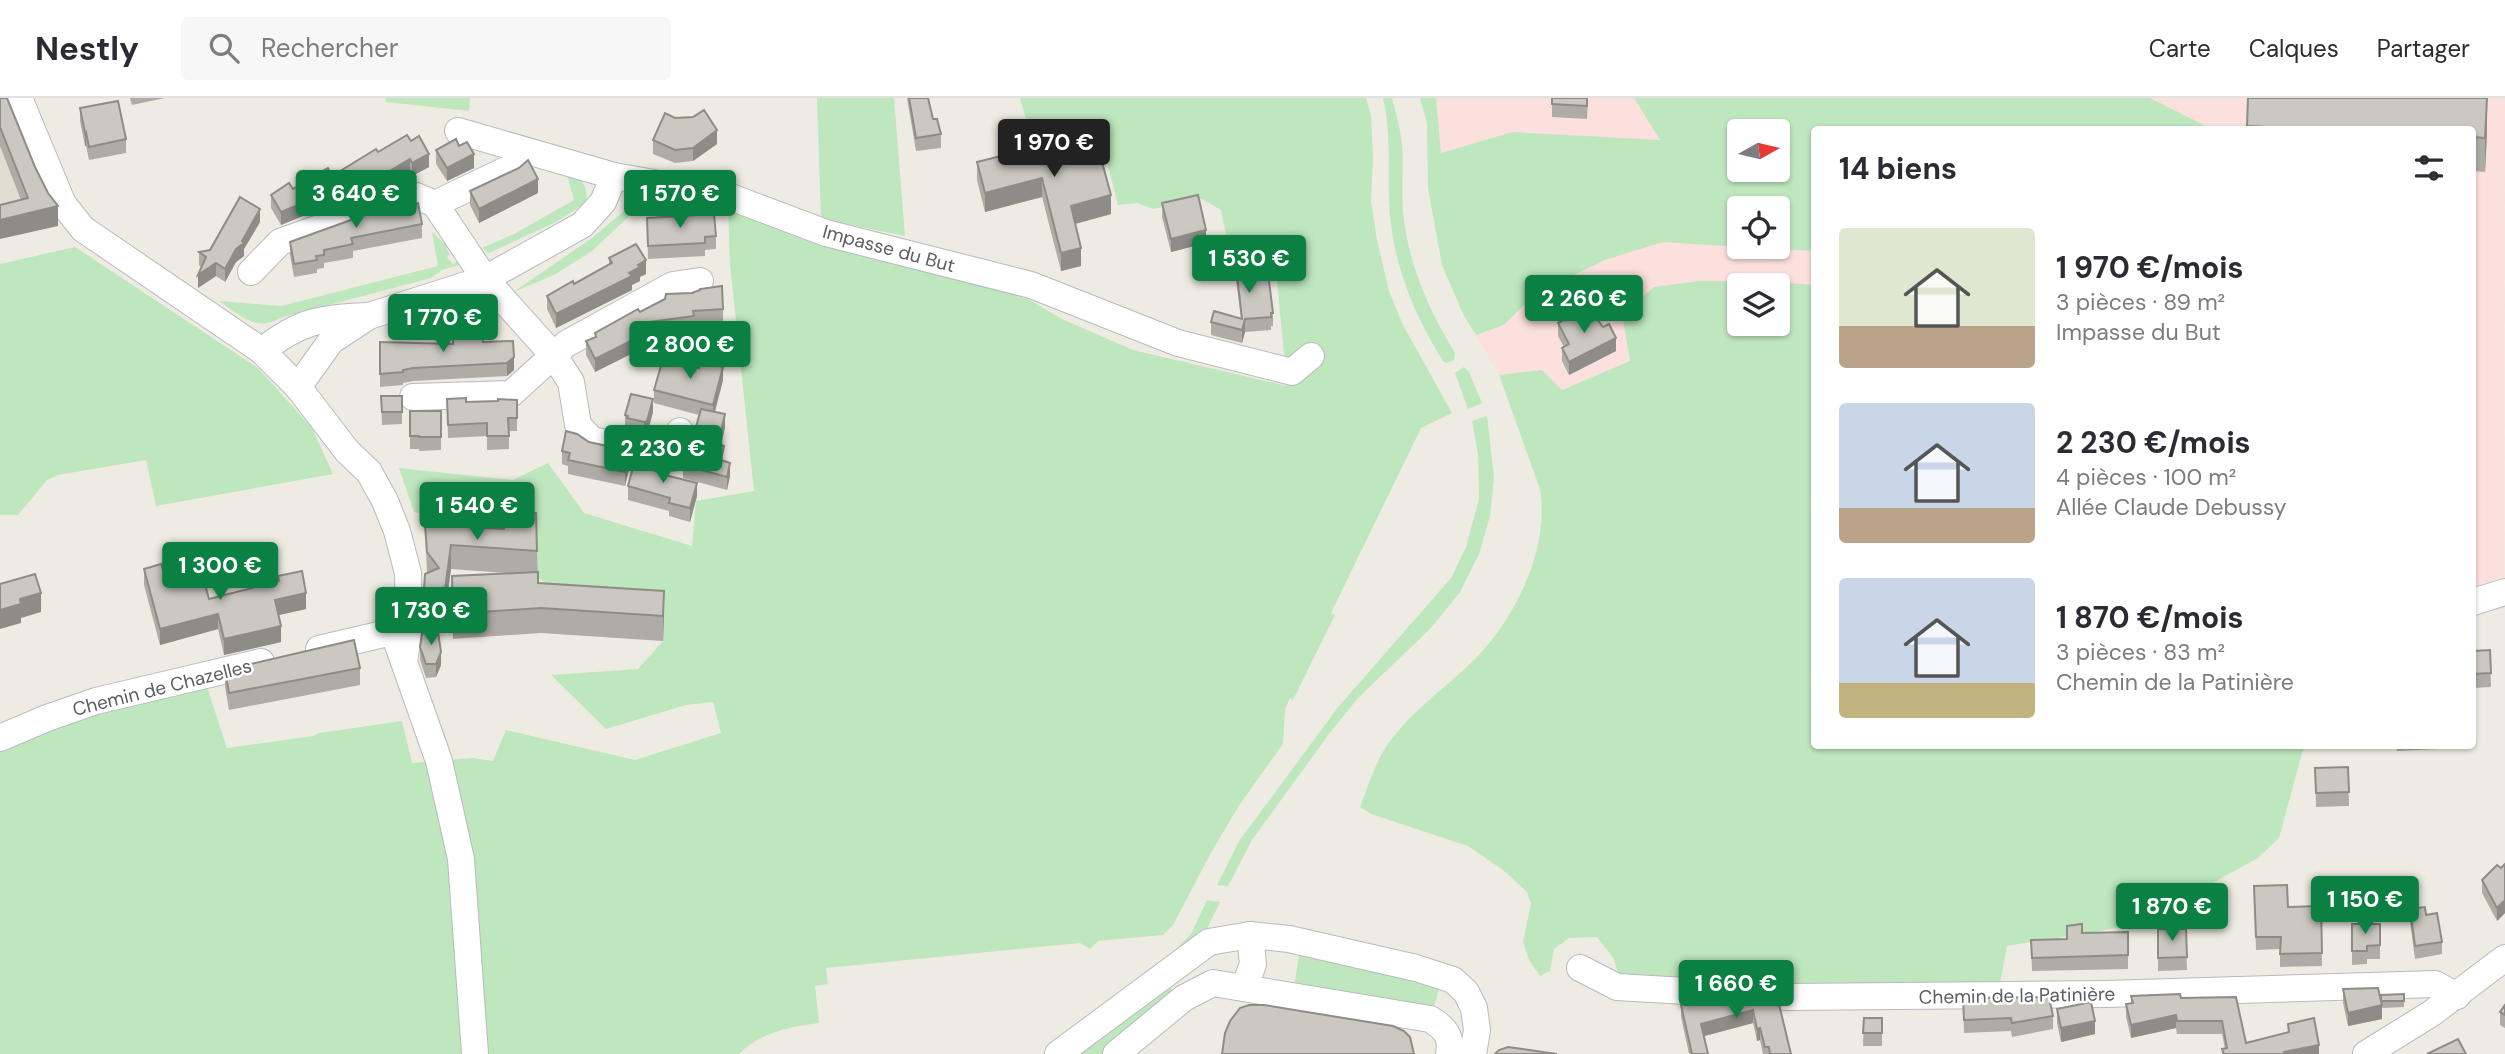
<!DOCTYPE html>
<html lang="fr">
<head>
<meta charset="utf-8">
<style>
	:root { --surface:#fff; --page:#f7f7f7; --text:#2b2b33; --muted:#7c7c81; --line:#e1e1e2; --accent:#0b8043 }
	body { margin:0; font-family:"DM Sans",sans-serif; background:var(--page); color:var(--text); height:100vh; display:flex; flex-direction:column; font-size:26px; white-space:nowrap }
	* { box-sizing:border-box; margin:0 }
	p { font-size:23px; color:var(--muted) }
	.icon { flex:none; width:38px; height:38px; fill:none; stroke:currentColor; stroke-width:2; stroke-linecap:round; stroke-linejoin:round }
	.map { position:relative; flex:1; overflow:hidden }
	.drawer { position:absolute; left:1811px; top:28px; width:665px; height:623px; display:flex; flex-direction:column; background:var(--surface); border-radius:7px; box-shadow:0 2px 5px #0004 }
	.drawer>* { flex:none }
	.needle { width:46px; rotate:82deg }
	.controls { position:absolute; left:1727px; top:21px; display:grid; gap:14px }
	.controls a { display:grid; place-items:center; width:63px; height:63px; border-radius:7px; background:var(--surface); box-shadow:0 2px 5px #0004; font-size:35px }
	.price { position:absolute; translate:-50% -60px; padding:0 16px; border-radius:7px; background:var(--accent); color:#fff; font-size:23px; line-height:46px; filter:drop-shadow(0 2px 4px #0008) }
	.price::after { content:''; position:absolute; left:50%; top:42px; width:21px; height:16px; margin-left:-10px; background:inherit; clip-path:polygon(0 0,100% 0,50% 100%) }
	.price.selected { background:#222; color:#fff }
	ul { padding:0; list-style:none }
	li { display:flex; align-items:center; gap:21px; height:175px; padding:0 28px }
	li span { display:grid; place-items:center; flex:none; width:196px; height:140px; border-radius:7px; color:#555 }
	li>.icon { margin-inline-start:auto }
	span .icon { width:84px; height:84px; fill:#fffc; stroke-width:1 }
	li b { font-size:30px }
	h2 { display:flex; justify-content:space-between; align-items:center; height:84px; padding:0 28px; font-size:30px }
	header { display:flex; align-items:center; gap:42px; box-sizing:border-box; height:98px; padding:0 35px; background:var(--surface); border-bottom:2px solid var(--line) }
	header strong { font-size:33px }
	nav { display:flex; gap:38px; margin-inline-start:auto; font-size:24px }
	.search { width:490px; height:63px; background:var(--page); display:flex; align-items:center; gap:18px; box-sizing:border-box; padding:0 24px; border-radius:7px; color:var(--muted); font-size:26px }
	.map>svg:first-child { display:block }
	.education { fill:#e0ddd3 }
	.medical { fill:#fce0dd; fill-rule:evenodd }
	.green { fill:#bee7be; fill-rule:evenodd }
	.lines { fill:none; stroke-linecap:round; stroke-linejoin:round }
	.minor-casing { stroke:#b8babf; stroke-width:28 }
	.minor { stroke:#fff; stroke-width:26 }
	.wall { fill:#afaca6 }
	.shaded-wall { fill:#8e8c87 }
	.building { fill:#cbc8c1; stroke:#8e8c87; stroke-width:2 }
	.labels { text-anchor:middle; stroke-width:5; stroke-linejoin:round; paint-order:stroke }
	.street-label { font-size:19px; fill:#5b5f64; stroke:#fff }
</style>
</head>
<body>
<header>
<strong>Nestly</strong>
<div class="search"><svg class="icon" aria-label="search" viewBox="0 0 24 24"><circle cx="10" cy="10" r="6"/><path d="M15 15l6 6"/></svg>Rechercher</div>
<nav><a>Carte</a><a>Calques</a><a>Partager</a></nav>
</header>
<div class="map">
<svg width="2505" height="956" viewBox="0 0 2505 956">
	<rect width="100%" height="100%" fill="#eeece2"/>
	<path class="education" d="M0,3L35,88L0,141Z"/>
	<path class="medical" d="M1436,0H2505L2504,485L2473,497V32H1815V187L1761,183H1699L1654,189L1622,216L1630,263L1561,292L1542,272L1499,277L1476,237L1504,227L1523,208L1556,186L1605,162L1512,34L1441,55ZM1740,33H1778V72H1740ZM1740,110H1778V149H1740Z"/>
	<g class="green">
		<path d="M386,0H470L469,13L386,4Z"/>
		<path d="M817,0H894L905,138L821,121Z"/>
		<path d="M1020,0H1366L1371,17L1373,60L1371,103L1377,142L1389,193L1403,227L1452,315L1421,330L1331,515L1335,517L1293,602L1290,600L1285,611L1283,646L1240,706L1212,753L1173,827L1163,837L1098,843L1090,851L1080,845L826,870L828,886L815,888L819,925C790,929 760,934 739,956H0V651L119,609L207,589L227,650L313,638L319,635L402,623L412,665L472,660L493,663L506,632L635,662L721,635L713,604L686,607L606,631L551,577L638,571L663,543L664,517L586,512L537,479L535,439L414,414L399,370L513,382L548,365L584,415L692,448L696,403L754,393L730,166L728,111L922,172L1028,201L1062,221L1133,252L1287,288L1274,151L1230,156L1221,112L1202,101L1153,111L1137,105L1118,107L1102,44L1057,53L1050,41L1034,47Z"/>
		<path d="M1383,0H1392C1396,16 1401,32 1402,48C1404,70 1401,92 1403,113C1408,166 1428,210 1455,255L1454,262L1446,265L1443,263C1412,213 1391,161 1389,102C1388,67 1391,34 1383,0Z"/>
		<path d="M1420,0H1436L1441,55L1512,34L1660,42L1634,0H2150L2212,31L1815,32L1814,153L1740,149H1778V110H1740V149L1663,144L1605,162L1555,186L1523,208L1504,227L1476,237L1464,218L1442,167L1428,90L1427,25ZM1740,33H1778V72H1740Z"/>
		<path d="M565,70C580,79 589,86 586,105L554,125L489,155L482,150L514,136L574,102Z"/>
		<path d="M663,94V97L644,104L592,153L556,176L512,195L592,140L636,103Z"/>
		<path d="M432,134L448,149L446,151L450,156L447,159L453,166L462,160L465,165L442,172L431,180L280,220C257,235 239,216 219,203L281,208L438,168Z"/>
		<path d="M75,149L258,270L312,330L333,376L156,408L146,362L58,377L47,382L18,417H0V166Z"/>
		<path d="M1699,183H1761L1815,187V648H2304L2279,740L2258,760L2136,827L2007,848L2000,886H1809L1619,879L1614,861L1597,839L1569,840L1554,851L1550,873L1540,878L1529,862L1523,844L1531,806L1527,794L1503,772L1468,748L1371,716L1360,709C1368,689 1375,664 1388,646C1412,612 1447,589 1476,560C1516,519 1550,450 1540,391L1499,277L1542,272L1562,292L1630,263L1622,216L1654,189ZM1740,187H1778V226H1740Z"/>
		<path d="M1464,269L1469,274L1482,305L1468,311L1455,275Z"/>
		<path d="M1487,318L1494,379L1490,418L1479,456L1460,494L1431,530L1358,600L1329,636L1252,742L1228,788L1217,787L1239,743L1339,608L1451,480L1466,449L1479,401L1478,356L1472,323Z"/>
		<path d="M1207,802L1220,804L1203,839L1172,855L1191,836Z"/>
		<path d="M1300,850L1440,888L1433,912L1294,891Z"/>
		<path d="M1168,885L1176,898L1109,948L1101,956H1070Z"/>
	</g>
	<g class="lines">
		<defs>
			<g id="minor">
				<path d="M19,0L63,106L83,131L262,253L298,289L347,353L369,374L385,403L397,433L408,475L409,530L404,564"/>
				<path d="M458,33L614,78L728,98L826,135L1031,187L1178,245L1292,274L1311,258"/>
				<path d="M435,106L512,69"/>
				<path d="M251,174L280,144L395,103L416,98L435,106L485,181L554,258L571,284L578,327L592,342L673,360L680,333"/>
				<path d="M262,253C299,223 320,220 367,218"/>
				<path d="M298,289L331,243L369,218L485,181L582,127L603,104L614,78"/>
				<path d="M413,299L511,296L566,246L673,187L700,183"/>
				<path d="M2473,504L2505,494"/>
				<path d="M398,547L439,663L461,761L475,956"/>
				<path d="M319,551L409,530"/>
				<path d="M0,640L47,620L96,603L261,564"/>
				<path d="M1580,870L1617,889L1788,899L2106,896L2435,886L2457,898"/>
				<path d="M1245,888L1253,866L1250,837"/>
				<path d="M1058,956L1209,844L1250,837L1289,841L1416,870L1453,882L1466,894L1474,910L1477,932L1473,956"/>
				<path d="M1116,956L1184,900L1213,885L1430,921C1445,930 1452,938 1449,956"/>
				<path d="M2366,956L2432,915L2505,860"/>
			</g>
		</defs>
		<use href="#minor" class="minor-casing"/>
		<use href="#minor" class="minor"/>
	</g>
	<g class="wall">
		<path d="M0,0L58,128L21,102L0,48Z"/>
		<path d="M130,0H165L132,7Z"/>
		<path d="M907,0H928L933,21L941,36V50L916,53Z"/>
		<path d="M1552,0H1588L1587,21L1552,19Z"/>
		<path d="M2248,0H2487V34L2485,74L2473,73V32H2247Z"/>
		<path d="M80,10L126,41V55L89,62L86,48H85L80,23Z"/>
		<path d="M1094,35L1111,116L1075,126L1081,168L1061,173L1042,99L985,114L977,82V64Z"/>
		<path d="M653,42L717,46L693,63L675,65L653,56Z"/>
		<path d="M411,43L429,69L412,78L410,74L383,90L362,98L359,93L336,107L322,112V110L281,127L271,110V97L293,91L332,78L378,54Z"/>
		<path d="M436,52L474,70L447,83L436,66Z"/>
		<path d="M519,70L538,95L479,125L470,107V93Z"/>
		<path d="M1162,105L1206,145L1171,154L1162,119Z"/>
		<path d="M647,120L716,138V151L705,152V158L648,161Z"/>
		<path d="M260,124L244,151V158L236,164L225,184L216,178L198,190L201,169L199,167V154L210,152Z"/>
		<path d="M422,126V140L353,153V160L324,165V170L317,171V175L294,179L290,157V144Z"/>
		<path d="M609,160L646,176L640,179V183L632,187V192L556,230L547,211V198L574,186L609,167Z"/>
		<path d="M1235,160L1258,176L1273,215V228H1271V232L1245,234L1242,245L1211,237V224L1241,220L1235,173Z"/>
		<path d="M723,211V224L694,226V231L653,236V245L595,274L586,257V243L595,239V235L640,214Z"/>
		<path d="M1592,223L1603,229L1616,253L1569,277L1562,263V250L1564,249L1558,238V225Z"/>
		<path d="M513,243L514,272L507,278L413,283L403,285V287L380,289V244L453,246Z"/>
		<path d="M723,282L715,314L725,329L721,347L723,363L730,378L727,392L683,380V367L696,356V354L693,353V340L699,317L654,305V292Z"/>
		<path d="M381,298H402V326L382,327Z"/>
		<path d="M447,301L466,304L517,302V333H509V351L487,352V338L448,340Z"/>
		<path d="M410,313H441V352L419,353V351H410Z"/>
		<path d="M653,314L647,336L644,337L627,334V331L625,330V317Z"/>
		<path d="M589,344L630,367L625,388L568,376V368L562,366V353Z"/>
		<path d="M661,376L697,398L690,424L669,418V413L628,402V388Z"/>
		<path d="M425,427L537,453L538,485L664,517L663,543L541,535L453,541L452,478L506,475L451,471L445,515H424V491L427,475Z"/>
		<path d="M144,471L164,474L173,484L209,501L278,484V478L306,511L278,517L281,544L224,557L218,531L160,547L144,487Z"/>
		<path d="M420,549L441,567L436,579L426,580L420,562Z"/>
		<path d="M2490,552L2491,589L2473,590V553Z"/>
		<path d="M360,570V587L229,612L225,589V572Z"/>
		<path d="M2397,648H2438V651L2397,653Z"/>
		<path d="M2348,669L2349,708L2316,709L2315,670Z"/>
		<path d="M2505,766V815L2497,823L2482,795V782L2501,770Z"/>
		<path d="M2254,788L2288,809L2321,808L2322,868L2280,869V851L2256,852Z"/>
		<path d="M2410,811L2426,817L2442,844V856L2415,861L2410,824Z"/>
		<path d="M2352,826H2380V861H2367V866L2352,867Z"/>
		<path d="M2158,831H2186L2187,872L2158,873Z"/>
		<path d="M2128,834V871L2032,873L2031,842L2067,841L2082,835Z"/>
		<path d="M2343,891L2381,903L2404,896V909L2382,910V921L2348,928L2343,905Z"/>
		<path d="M1694,897L1778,902L1791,956H1763L1760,942L1757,943L1753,925L1704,938L1708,956H1689L1681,919V907L1694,904Z"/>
		<path d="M2131,898L2181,900L2236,899L2246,945L2288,934V926L2319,956H2222V951H2225L2222,936H2177L2176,930L2131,940L2126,919V906L2131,905Z"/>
		<path d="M1963,900L2053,918V931L2012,939L2011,933L1964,935Z"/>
		<path d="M2505,907V930L2500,927V914Z"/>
		<path d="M2057,911L2095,936L2061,944L2057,925Z"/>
		<path d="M1864,920H1882V948H1863Z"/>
	</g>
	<g class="shaded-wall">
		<path d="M2487,0V34L2485,74V40Z"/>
		<path d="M717,32V46L693,63V50Z"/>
		<path d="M86,34V48H85V35Z"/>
		<path d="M429,56V69L412,78V65Z"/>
		<path d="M474,56V70L447,83V70Z"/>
		<path d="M410,61V74L383,90L362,98V85Z"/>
		<path d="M359,80V93L336,107L322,112V99Z"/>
		<path d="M1042,80V99L985,114V95Z"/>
		<path d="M538,81V95L479,125V111Z"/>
		<path d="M322,97V110L281,127V114Z"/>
		<path d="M1111,97V116L1071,127V108Z"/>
		<path d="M58,108V128L0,141V122Z"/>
		<path d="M260,111V124L244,151V158L236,164L225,184V171Z"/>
		<path d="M1206,132V145L1171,154V141Z"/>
		<path d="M1081,150V168L1061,173V155Z"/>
		<path d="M646,162V176L640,179V183L632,187V192L556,230V216Z"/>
		<path d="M216,165V178L198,190V177Z"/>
		<path d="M1245,221V234L1242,245V232Z"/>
		<path d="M653,232V245L595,274V261Z"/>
		<path d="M1616,240V253L1569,277V264Z"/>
		<path d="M514,259V272L507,278V265Z"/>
		<path d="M723,269V282L713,320V307Z"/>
		<path d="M653,301V314L647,336L644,337V324Z"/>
		<path d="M725,316V329L718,359V346Z"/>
		<path d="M630,353V367L625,388V374Z"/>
		<path d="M730,365V378L727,392V379Z"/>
		<path d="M697,385V398L690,424V410Z"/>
		<path d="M451,447V471L445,515V491Z"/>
		<path d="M664,493V517L663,543V518Z"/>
		<path d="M41,495V514L21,520V525L0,531V512L20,501Z"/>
		<path d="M306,495V511L275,518V502Z"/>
		<path d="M218,516V531L160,547V531Z"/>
		<path d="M281,528V544L224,557V541Z"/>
		<path d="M441,554V567L436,579V566Z"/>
		<path d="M2505,802V815L2497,823V810Z"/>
		<path d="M2382,907V921L2348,928V915Z"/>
		<path d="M1753,912V925L1701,939V926Z"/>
		<path d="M2176,917V930L2131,940V927Z"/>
		<path d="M2095,923V936L2061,944V930Z"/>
		<path d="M1760,930V942L1757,943V931Z"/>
		<path d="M2319,947V956H2284V954Z"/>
	</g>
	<g class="building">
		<path d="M0,0H7L35,69L48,95L58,108L0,122V107L28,100L0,29Z"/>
		<path d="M909,0H928L933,21H937L941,36L916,40Z"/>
		<path d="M1552,0H1587V8L1552,6Z"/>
		<path d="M2248,0H2487L2485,40L2473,39V32H2384L2347,30V32H2320L2247,28Z"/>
		<path d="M118,3L126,41L89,49L86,34L85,35L80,10Z"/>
		<path d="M704,12L717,32L693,50L675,52L653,42L665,15L675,20L693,19Z"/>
		<path d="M1094,35L1111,97L1071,108L1081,150L1061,155L1042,80L985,95L977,64Z"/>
		<path d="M407,37L411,43L419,38L429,56L412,65L410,61L383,77L362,85L359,80L336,94L322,99V97L281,114L271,97L289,85L293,91L328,70L332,78L376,51L378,54Z"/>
		<path d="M456,41L459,48L467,44L474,56L447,70L436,52Z"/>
		<path d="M528,62L538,81L479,111L470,93L519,70Z"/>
		<path d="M1198,97L1206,132L1171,141L1162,105Z"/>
		<path d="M240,99L260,111L242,143L244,145L236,151L225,171L216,165L198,177L206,159L199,154L210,152Z"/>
		<path d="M415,102V106L418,105L422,126L351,140L353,146L324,152V157L316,158L317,162L294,166L290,144L398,105Z"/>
		<path d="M714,116L716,138L705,139V145L648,148L647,120Z"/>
		<path d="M636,146L646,162L638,167L640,169L629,175L632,178L556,216L547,198L573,183L574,186L612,165L609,160Z"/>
		<path d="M1256,158L1258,176L1268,175L1273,215H1271V219L1245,221L1242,232L1211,224L1214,213L1242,221L1235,160Z"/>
		<path d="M722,188L723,211L693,213L694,218L649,224L653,232L595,261L586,243L596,239L595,235L638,211L640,214L665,201L666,196L692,195L700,192V191Z"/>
		<path d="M1585,211L1592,223L1596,220L1603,229L1609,226L1616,240L1569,264L1562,250L1569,246L1558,225Z"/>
		<path d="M483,240V244L513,243L514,259L507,265L413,270L403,272V274L380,276V244L453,246V241Z"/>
		<path d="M663,261L699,270L701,263L723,269L713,307L654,292Z"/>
		<path d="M631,296L653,301L647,323L644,324L627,320L628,318L625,317Z"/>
		<path d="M381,298H402V314H382Z"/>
		<path d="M466,300V304L498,303V301L517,302V320H508L509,338H487V325L448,327L447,301Z"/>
		<path d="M701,311L725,316L718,346L724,348L721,362L730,365L727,379L683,367L687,353L696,356L699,342L693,340Z"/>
		<path d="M410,313H441V339H419V338H410Z"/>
		<path d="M566,333L577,336L589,344L630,353L625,374L568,362L570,355L562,353Z"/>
		<path d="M635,362L661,376L697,385L690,410L669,405L670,400L628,388Z"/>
		<path d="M504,414L536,415L537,453L451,447L445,491H424L425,476L439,470L427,454L425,427L504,431Z"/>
		<path d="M161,466L164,474L170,472L173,484L202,476L209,501L279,483L278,478L302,473L306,495L275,502L281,528L224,541L218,516L160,531L144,471Z"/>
		<path d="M538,474V485L664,493L663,518L541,510L453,516L452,478Z"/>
		<path d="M35,476L41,495L20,501L21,506L0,512V486Z"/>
		<path d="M438,534L441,554L436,566H426L420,549L422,535Z"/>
		<path d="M354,542L360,570L229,595L225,572Z"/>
		<path d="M2490,552L2491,575L2473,576V553Z"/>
		<path d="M2348,669L2349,694L2316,695L2315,670Z"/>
		<path d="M2505,766V802L2497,810L2482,782L2497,767L2501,770Z"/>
		<path d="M2287,787L2288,809L2321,808L2322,855L2280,856L2281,839H2256L2254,788Z"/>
		<path d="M2425,809L2426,817L2437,815L2442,844L2415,848L2410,811Z"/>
		<path d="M2082,826V835L2128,834V857L2032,860L2031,842L2067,841V828Z"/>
		<path d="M2352,826H2380V847L2367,848V853H2352Z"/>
		<path d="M2158,831H2186L2187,859L2158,860Z"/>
		<path d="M2378,890L2382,907L2348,915L2343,891Z"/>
		<path d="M2180,896L2181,900L2236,899L2246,945L2289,934L2288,926L2314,920L2319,947L2284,954V956H2224L2222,951L2227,950L2222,923H2177L2176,917L2131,927L2126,906L2133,905L2131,898Z"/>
		<path d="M2404,896V903H2381V897Z"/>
		<path d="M1694,897L1778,902L1791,956H1770L1769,949H1765L1760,930L1757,931L1753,912L1701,926L1708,956H1692L1681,907L1696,904Z"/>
		<path d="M2049,899L2053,918L2012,925L2011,920L1964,922L1963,900Z"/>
		<path d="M2091,904L2095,923L2061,930L2057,911Z"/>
		<path d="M1249,907H1264L1393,928L1404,933L1410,939L1414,956H1222L1225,935L1230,923L1240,910Z"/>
		<path d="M2505,907V917L2500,914Z"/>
		<path d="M1864,920H1882V935H1863Z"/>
		<path d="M2458,941L2466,956H2427Z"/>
		<path d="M1508,949L1557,956H1495L1499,952Z"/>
	</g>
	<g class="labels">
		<g class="street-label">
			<text transform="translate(889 150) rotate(15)" y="7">Impasse du But</text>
			<text transform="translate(162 589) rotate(-14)" y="7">Chemin de Chazelles</text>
			<text transform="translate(2017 897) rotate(-1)" y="7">Chemin de la Patinière</text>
		</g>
	</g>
</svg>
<div class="controls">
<a><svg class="needle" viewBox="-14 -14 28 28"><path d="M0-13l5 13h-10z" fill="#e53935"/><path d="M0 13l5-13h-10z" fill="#7c7c81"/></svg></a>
<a><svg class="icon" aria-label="locate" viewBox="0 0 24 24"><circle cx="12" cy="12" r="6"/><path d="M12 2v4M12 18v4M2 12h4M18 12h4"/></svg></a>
<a><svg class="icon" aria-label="layers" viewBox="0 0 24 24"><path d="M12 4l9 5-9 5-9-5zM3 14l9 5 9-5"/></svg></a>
</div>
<b class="price selected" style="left:1054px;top:81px">1 970 €</b>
<b class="price" style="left:356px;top:132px">3 640 €</b>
<b class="price" style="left:680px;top:132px">1 570 €</b>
<b class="price" style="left:1249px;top:197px">1 530 €</b>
<b class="price" style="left:1584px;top:237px">2 260 €</b>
<b class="price" style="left:443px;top:256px">1 770 €</b>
<b class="price" style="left:690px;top:283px">2 800 €</b>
<b class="price" style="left:663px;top:387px">2 230 €</b>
<b class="price" style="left:477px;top:444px">1 540 €</b>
<b class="price" style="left:220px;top:504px">1 300 €</b>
<b class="price" style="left:431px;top:549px">1 730 €</b>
<b class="price" style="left:2365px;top:838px">1 150 €</b>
<b class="price" style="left:2172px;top:845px">1 870 €</b>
<b class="price" style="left:1736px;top:922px">1 660 €</b>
<section class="drawer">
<h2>14 biens<svg class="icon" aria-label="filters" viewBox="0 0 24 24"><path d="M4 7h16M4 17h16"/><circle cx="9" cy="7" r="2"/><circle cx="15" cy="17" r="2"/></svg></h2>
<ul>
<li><span style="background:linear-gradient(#dfe7d0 70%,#b9a48a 0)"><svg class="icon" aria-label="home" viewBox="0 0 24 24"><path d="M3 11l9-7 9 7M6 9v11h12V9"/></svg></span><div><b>1 970 €/mois</b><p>3 pièces · 89 m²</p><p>Impasse du But</p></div></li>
<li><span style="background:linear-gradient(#c9d6e8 75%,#b9a48a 0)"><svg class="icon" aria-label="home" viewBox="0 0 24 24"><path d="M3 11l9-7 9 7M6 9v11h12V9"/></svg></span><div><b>2 230 €/mois</b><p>4 pièces · 100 m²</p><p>Allée Claude Debussy</p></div></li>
<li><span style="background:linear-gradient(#c9d6e8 75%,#c2b280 0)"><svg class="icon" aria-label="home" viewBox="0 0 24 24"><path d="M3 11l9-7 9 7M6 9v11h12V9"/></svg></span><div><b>1 870 €/mois</b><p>3 pièces · 83 m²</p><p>Chemin de la Patinière</p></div></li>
</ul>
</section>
</div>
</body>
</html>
